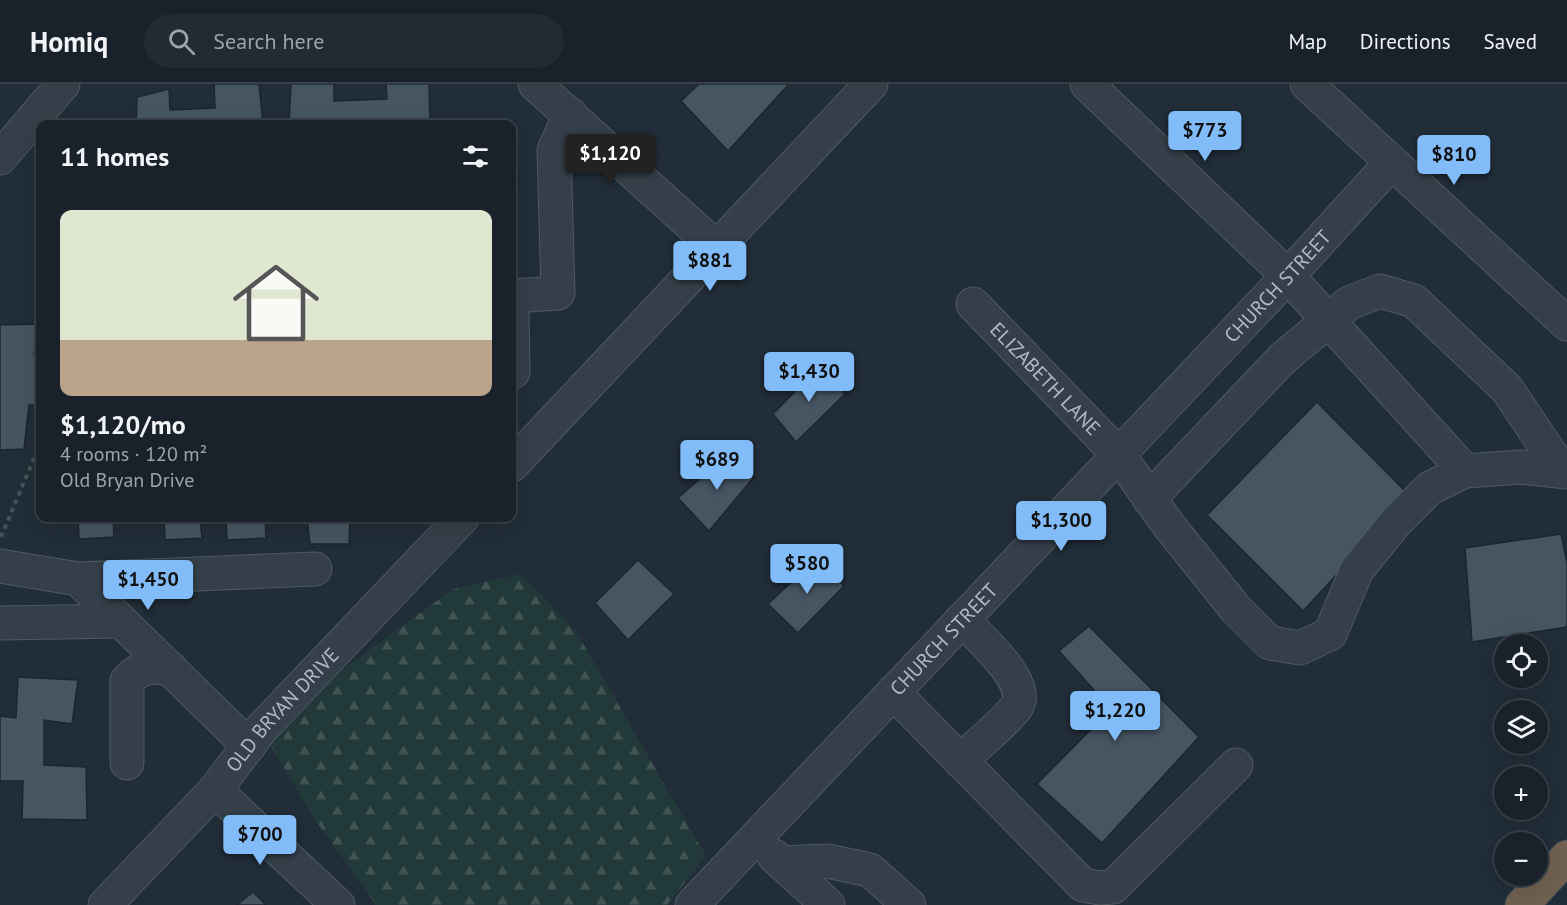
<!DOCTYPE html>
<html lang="en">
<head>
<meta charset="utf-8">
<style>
	:root { --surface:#19222a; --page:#222a32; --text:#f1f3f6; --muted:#9fa4a8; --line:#373f47; --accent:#81bcf8 }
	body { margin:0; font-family:"PT Sans",sans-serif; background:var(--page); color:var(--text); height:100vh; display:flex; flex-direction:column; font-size:22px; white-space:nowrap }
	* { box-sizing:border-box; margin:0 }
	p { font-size:20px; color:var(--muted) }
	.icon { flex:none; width:33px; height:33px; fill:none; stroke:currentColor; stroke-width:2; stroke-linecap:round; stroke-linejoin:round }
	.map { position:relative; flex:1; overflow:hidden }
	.side { position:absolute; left:36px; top:36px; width:480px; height:402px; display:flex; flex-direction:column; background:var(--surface); border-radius:12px; box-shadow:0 6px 24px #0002,0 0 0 2px var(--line) }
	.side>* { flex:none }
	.buttons { position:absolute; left:1494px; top:550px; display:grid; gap:12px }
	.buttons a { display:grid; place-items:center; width:54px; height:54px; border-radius:50%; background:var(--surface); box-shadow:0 6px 24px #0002,0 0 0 2px var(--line); font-size:30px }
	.price { position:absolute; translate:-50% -51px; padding:0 14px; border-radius:6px; background:var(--accent); color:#111; font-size:20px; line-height:39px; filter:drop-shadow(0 2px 3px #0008) }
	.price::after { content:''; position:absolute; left:50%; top:36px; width:18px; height:14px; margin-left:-9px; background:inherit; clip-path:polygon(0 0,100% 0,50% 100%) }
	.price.selected { background:#222; color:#fff }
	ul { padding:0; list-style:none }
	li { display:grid; align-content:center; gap:12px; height:318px; padding:0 24px }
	li span { display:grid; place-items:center; height:186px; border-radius:12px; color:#555 }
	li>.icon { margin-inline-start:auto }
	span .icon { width:108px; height:108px; fill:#fffc; stroke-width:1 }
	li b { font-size:26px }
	h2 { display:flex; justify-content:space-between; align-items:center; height:72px; padding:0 24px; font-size:26px }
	header { display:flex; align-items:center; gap:36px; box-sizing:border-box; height:84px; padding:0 30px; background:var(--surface); border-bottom:2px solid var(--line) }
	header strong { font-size:28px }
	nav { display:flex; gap:33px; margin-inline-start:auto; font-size:21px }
	.search { width:420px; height:54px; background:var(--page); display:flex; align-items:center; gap:15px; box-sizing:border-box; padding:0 21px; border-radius:33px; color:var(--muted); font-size:22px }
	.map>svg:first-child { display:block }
	.forest { fill:url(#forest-firs) }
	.building { fill:#465562; stroke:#1c262f; stroke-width:1.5 }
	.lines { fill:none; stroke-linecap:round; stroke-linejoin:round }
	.minor-casing { stroke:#4f5a63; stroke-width:35 }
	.highway-casing { stroke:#3f4a53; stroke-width:35 }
	.path { stroke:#405656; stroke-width:4; stroke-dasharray:4.5 4.5; stroke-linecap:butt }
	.minor { stroke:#343f49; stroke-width:33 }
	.highway { stroke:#6f6051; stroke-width:33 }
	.labels { text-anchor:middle; stroke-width:4.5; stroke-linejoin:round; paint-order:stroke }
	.street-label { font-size:20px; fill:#afbac5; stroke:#1a242d }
</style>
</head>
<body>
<header>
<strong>Homiq</strong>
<div class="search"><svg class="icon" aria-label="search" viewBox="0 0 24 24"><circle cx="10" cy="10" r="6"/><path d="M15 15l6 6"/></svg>Search here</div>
<nav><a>Map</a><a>Directions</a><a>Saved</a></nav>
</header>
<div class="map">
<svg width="1567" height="821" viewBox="0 0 1567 821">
	<defs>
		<pattern id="forest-firs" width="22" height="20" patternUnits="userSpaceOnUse" patternTransform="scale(1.5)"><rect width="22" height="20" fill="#223939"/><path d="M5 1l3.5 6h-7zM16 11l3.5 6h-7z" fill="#405454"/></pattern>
	</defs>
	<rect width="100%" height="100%" fill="#212d38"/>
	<path class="forest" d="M521,490L577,549L706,772L667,821H376L311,730L261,645L453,505Z"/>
	<g class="building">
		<path d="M214,0H259L263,40H136L137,13L169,5L170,26L215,24Z"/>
		<path d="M291,0H334V17L387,15L386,0H429L430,40H289Z"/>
		<path d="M699,0H789L728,67L681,17Z"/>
		<path d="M512,66H516L519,102L512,103Z"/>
		<path d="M512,144H515L517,190L512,191Z"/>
		<path d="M38,240L34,270H40V321H29L24,365L0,366V241Z"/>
		<path d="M822,280L845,310L796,358L773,330Z"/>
		<path d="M1317,318L1410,412L1303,527L1207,431Z"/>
		<path d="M729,369L754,393L709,447L678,414Z"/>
		<path d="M78,434H113L114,453L79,455Z"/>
		<path d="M164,434H200L202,454L165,456Z"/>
		<path d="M226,434H265L266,454L227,456Z"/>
		<path d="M307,434H350L349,460H310Z"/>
		<path d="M1561,450L1567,479V543L1472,558L1465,464Z"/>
		<path d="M818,473L844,502L798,549L768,520Z"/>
		<path d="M638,476L674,510L628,556L595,519Z"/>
		<path d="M1089,542L1199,653L1102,759L1037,700L1111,625L1059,567Z"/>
		<path d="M18,593L78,596L72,640L44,636V681L86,683L87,736L22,735L23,697H0V632L16,634Z"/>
		<path d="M253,808L266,821H237Z"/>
	</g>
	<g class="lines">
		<defs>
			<g id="minor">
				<path d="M535,0L717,164"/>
				<path d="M1087,0L1288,192L1465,387"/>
				<path d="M1307,0L1567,240"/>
				<path d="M0,74L63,0"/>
				<path d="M512,212L558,209L554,66L570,30"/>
				<path id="s1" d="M973,220L1118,370L1170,443L1235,524L1270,559L1300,564L1330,550L1357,486L1395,439L1430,404L1465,387L1521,383L1567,388"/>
				<path d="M512,225L513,288"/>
				<path d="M512,381L871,0"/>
				<path d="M1149,415L1282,275L1349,219L1380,207L1414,217L1507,305L1562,387"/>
				<path d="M0,482L78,495L249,662"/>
				<path d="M78,495L315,485"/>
				<path d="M0,539L121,537"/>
				<path d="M893,608L1083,801L1100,804L1113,803L1236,681"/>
				<path d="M960,677C978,660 999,644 1015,625C1035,600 978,553 962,535"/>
				<path d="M127,679V597C140,582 151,582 170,584"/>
				<path d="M215,706L338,821"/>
				<path d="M774,772L828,821"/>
				<path d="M782,779L827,777L870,786L909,821"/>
				<path id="s2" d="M105,821L215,706L261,645L462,434"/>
				<path id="s3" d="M692,821L1288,192L1391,79"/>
			</g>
			<path id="highway" d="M1522,821L1567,773"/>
		</defs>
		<use href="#minor" class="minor-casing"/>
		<use href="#highway" class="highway-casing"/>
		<path class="path" d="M1,453L35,372L40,365"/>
		<use href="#minor" class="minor"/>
		<use href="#highway" class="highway"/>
	</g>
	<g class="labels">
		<g class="street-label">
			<text dy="7" stroke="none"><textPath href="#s3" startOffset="852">CHURCH STREET</textPath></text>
			<text dy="7" stroke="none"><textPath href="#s1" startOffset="104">ELIZABETH LANE</textPath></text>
			<text dy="7" stroke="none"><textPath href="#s3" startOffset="366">CHURCH STREET</textPath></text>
			<text dy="7" stroke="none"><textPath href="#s2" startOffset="264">OLD BRYAN DRIVE</textPath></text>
		</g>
	</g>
</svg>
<div class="buttons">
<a><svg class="icon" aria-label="locate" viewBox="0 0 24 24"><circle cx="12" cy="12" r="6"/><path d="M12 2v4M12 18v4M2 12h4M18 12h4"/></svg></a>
<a><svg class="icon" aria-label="layers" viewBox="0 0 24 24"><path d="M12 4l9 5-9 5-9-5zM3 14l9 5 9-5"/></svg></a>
<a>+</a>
<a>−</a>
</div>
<b class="price" style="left:1205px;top:78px">$773</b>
<b class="price selected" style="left:610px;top:101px">$1,120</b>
<b class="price" style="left:1454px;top:102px">$810</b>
<b class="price" style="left:710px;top:208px">$881</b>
<b class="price" style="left:809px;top:319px">$1,430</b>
<b class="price" style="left:717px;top:407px">$689</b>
<b class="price" style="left:1061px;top:468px">$1,300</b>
<b class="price" style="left:807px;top:511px">$580</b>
<b class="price" style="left:148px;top:527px">$1,450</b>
<b class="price" style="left:1115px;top:658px">$1,220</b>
<b class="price" style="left:260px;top:782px">$700</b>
<section class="side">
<h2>11 homes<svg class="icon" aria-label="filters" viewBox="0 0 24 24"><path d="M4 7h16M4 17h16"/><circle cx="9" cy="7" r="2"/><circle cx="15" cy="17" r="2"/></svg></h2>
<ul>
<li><span style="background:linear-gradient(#dfe7d0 70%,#b9a48a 0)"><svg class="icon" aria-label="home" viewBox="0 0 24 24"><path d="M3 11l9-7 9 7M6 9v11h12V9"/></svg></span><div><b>$1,120/mo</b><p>4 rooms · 120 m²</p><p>Old Bryan Drive</p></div></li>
</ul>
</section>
</div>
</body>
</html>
